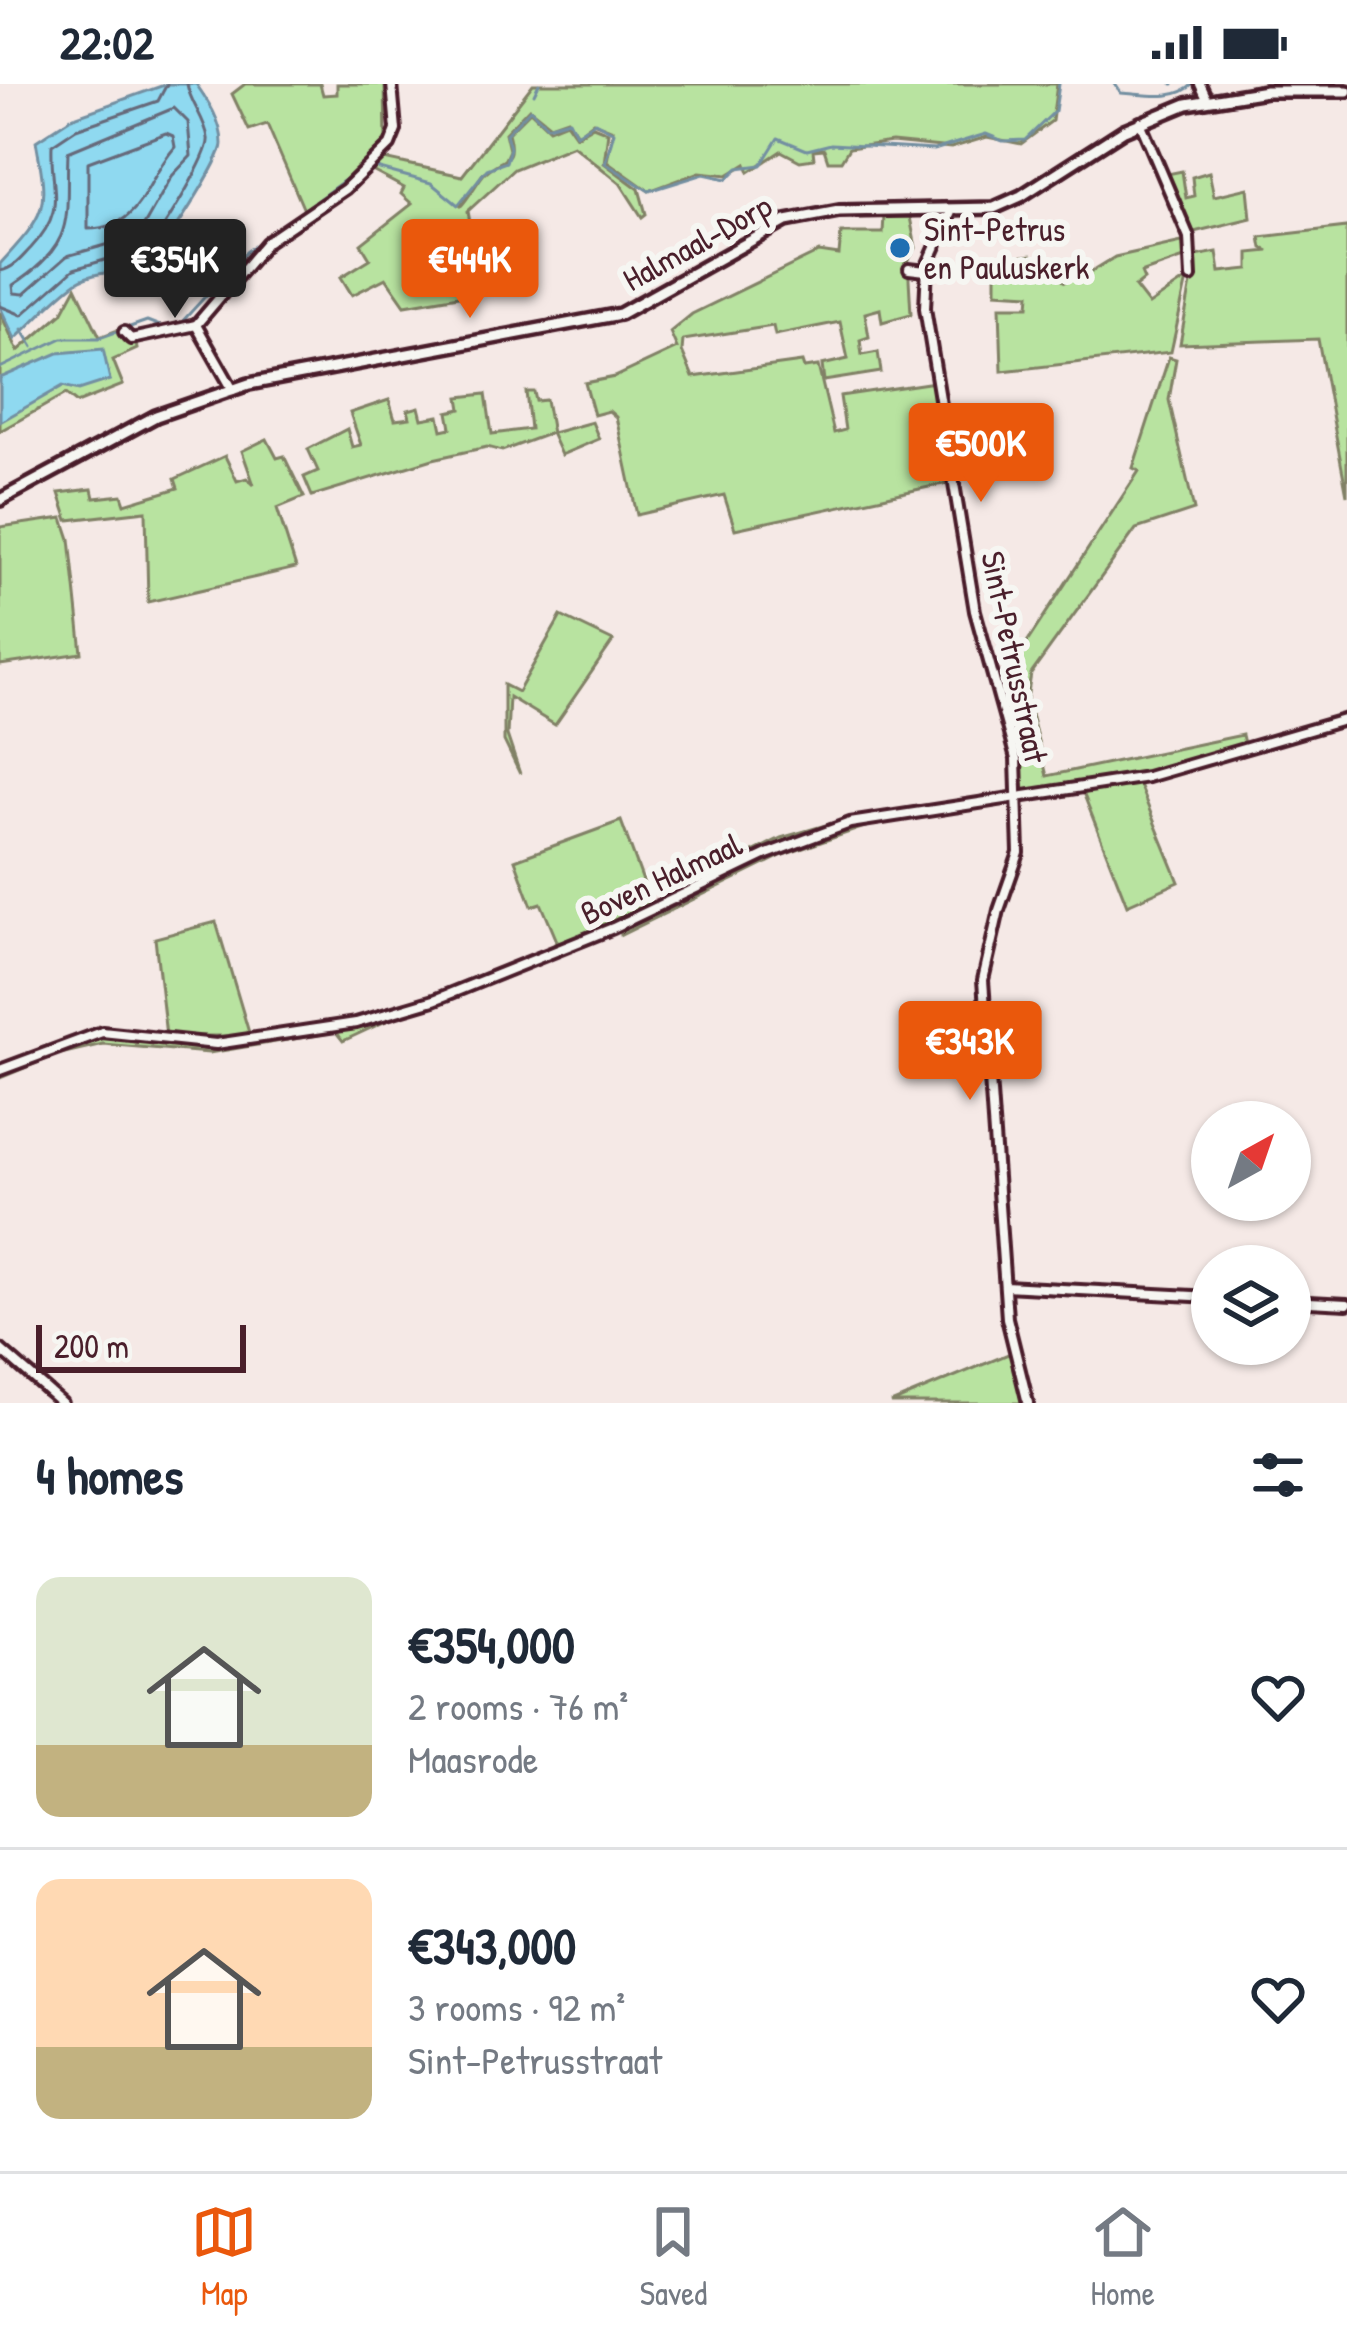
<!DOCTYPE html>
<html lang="en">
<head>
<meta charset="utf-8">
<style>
	:root { --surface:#fff; --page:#f6f6f7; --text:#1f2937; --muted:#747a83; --line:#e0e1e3; --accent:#ea580c }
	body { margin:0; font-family:"Patrick Hand",sans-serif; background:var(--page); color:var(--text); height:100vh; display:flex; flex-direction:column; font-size:45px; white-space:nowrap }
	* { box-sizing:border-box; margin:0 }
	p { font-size:39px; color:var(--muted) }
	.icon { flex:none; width:66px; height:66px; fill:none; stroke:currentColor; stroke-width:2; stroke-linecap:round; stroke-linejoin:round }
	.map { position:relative; height:1319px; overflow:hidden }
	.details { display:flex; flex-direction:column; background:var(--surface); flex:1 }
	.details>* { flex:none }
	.needle { width:78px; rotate:40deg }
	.fabs { position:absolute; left:1191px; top:1017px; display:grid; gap:24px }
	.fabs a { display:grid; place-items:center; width:120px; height:120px; border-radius:50%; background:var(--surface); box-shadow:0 3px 9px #0004; font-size:60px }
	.scale { position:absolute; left:36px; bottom:30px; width:210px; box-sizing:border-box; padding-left:12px; border:6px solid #4a1f2b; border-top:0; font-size:33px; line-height:42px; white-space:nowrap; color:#4a1f2b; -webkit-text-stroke:9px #f6f6f2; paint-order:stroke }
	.price { position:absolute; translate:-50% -102px; padding:0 27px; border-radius:12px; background:var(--accent); color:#fff; font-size:39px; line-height:78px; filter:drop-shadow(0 3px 6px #0008) }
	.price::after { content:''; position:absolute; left:50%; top:72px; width:36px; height:27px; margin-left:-18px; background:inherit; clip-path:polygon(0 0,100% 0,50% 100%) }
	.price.selected { background:#222; color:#fff }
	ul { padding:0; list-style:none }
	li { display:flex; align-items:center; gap:36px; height:300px; padding:0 36px }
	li+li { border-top:3px solid var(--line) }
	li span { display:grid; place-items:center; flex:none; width:336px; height:240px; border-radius:24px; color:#555 }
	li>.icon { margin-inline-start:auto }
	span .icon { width:144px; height:144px; fill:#fffc; stroke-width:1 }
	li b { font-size:51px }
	h2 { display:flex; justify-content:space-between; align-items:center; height:144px; padding:0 36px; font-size:51px }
	.status { display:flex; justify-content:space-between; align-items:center; height:84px; padding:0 60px; background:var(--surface); direction:ltr }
	.status svg { height:33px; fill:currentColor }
	.tab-bar { display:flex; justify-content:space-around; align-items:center; height:168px; border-top:3px solid var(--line); background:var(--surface); font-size:33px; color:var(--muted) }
	.tab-bar a { display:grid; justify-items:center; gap:6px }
	.tab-bar .selected { color:var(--accent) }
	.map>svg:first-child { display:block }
	.green { fill:#b8e3a0; stroke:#818166; stroke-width:3 }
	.water { fill:#8fd9f0; stroke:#738fa1; stroke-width:3 }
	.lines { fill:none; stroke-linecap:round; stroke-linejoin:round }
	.shore { stroke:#66697a; stroke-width:3 }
	.stream { stroke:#738fa1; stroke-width:3 }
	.minor-casing { stroke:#4a1f2b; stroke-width:16 }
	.tertiary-casing { stroke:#4a1f2b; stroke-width:18 }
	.minor { stroke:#f6f6f2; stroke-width:8 }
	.tertiary { stroke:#f6f6f2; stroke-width:9 }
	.poi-dot { fill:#1f6fb2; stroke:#f6f6f2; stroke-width:4.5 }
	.labels { text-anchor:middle; stroke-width:12; stroke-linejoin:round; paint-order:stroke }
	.poi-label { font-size:33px; fill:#4a1f2b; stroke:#f6f6f2; text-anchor:start }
	.street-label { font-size:33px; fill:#4a1f2b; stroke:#f6f6f2 }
</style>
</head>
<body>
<div class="status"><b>22:02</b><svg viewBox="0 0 49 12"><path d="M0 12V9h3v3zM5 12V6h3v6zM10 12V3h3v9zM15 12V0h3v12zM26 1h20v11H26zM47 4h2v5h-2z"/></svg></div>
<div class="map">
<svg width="1347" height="1319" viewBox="0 0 1347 1319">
	<rect width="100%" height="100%" fill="#f5e9e6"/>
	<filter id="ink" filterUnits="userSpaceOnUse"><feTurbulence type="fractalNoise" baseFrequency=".00833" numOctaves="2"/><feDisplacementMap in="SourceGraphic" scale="24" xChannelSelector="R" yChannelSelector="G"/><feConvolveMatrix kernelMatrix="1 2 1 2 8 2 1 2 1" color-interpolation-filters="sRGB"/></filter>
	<g filter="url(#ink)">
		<g class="green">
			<path d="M245,0H320L323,11L337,10V0H385L386,58L363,83L304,126L267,40L249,46L232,10Z"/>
			<path d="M533,0H1057L1052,37L1021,60L987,53L951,64L892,58L849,64L841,77H828L824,65L813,66L814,75L800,77L781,67L749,88L746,80L728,91L700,88L649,107L607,77L613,46L593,38L577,50L567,35L550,41L529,24L505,49L509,66L504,77L484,88L460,123C469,114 475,101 483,91C500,72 517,82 508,49L530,27L549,45L566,38L576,52L593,42L608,48L604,79L639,105L646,130L642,133L620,99L573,61L514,85L468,127L482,208L405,221L386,194L352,211L341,193L370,175L361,160L412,120L401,110L404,104L372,87L384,75L462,92Z"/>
			<path d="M1182,87L1186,114L1194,112L1192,93L1209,88L1214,112L1248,104L1251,134L1190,149L1167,90Z"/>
			<path d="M884,132L910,133L916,164L908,177L911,230L882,238L880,225L865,229L869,253L860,256L862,271L878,268L881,288L824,297L822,281L848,275L840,238L775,251L773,242L683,256L682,267L693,293L802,278L804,284L818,282L834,349L845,346L840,312L935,298L952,398L735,445L724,411L637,431L616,333L609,327L594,331L585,299L615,293L677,264L670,248L692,230L819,168L839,171L841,149H883Z"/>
			<path d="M1347,143V411L1318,255L1180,260L1196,172L1217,168L1220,188L1249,185V169L1269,167L1262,164L1260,153Z"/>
			<path d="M1186,157L1190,172L1141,189L1144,196L1135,203L1149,221L1187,195L1171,268L1002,287L1000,222H1029L1030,210L996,208V176L1031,171L1065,198L1079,184L1084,192L1115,173Z"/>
			<path d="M76,203L100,253L118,246L123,257L136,259L137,265L113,276L123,301L77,319L66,310L0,347V228L18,267L62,229Z"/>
			<path d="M1169,273L1176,275L1169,316L1194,426L1136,445L1031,590L1027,615L1047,692L1242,651L1245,664L1151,690L1025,710L1001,598L1139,387L1133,384Z"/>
			<path d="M526,308H534L536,317L546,316L552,349L592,338L599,355L561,371L551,349L502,367L487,363L433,375L312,412L304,393L318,387L308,365L347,345L352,363L361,361L350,329L389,316L395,336L410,334L408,326L419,323L422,335L439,332L442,346L451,344L448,328L461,325L459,313L486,310L492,350L530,345Z"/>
			<path d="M267,355L277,374L284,372L304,413L277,424L296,484L148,518L146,427L68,436L59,409L92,405L94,414L122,411L125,420L178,404L175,395L225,372L237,397L247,394L254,401L242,367Z"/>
			<path d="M63,434L70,455L82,569L0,581V443Z"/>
			<path d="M561,532L613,557L555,641L509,613L507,651L520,690L504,657V601L518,608Z"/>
			<path d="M1138,698L1179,798L1127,821L1082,706Z"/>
			<path d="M902,730L783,771L621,851L619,840L550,866L557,857L541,819L532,822L515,776L621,737L651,819L781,754L833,739L655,829C739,794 812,750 902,730Z"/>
			<path d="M216,838L250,952H166L155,854Z"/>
			<path d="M410,926L343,957L336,948L209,969L103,960L56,971L0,994V989L99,951L224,961L340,945Z"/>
			<path d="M1013,1268L1026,1319H891Z"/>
		</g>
		<g class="water">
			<path d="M167,0H196C208,17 222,38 222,60C222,75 163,169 149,177C128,190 98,185 77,198C55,213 35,237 15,255L0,223V180C47,128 49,126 36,57L71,34Z"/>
			<path d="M103,265L110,296L79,306L63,302L0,338V294L58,269Z"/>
		</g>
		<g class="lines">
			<g class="shore">
				<path d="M174,24L188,38L191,72L172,92L138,152L67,172L24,210L14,209L13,201C79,158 65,132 68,68Z"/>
				<path d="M166,49L173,52L175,63C143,99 143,145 88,145V78Z"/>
				<path d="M0,187C15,184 21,174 31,164C68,124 50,107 52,61L76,45L158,17L167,0"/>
				<path d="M0,222L22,231L74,185L149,163C162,147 211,70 208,54C205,34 190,19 187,0"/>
			</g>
			<g class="stream">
				<path d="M1115,0L1121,9C1144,10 1176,18 1193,0"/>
				<path d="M1172,0H1173"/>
				<path d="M534,10L539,0"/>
				<path d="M376,84L431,99L458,121L487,85L506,78L510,64L506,50L530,25L547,42L569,36L576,50L595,38L614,48L605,79L649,107L704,90L727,95L738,84L761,81L778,54L807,66L831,60L934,66L986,50L1003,57L1025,56L1055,27L1059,0"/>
				<path d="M179,241L246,168L360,85"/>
				<path d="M22,245L33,263"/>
				<path d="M0,284L62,254H99L147,237L165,244"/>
			</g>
			<defs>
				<g id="minor">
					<path d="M1200,0L1207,15"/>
					<path d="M1140,38L1189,153L1191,193"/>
					<path d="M952,126L927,182L925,224L975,527L1016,675L1019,769L999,826L983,896L1007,1234L1028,1319"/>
					<path d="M909,185L926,187"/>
					<path d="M124,248L131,255L196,241"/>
					<path d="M233,306L196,241L267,158L345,105L390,61L396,46L392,0"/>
					<path d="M0,986L102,948L216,960L356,939L434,916L613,844L767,770L850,739L1147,693L1347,635"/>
					<path d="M1005,1202L1212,1213"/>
					<path d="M1290,1217L1347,1220"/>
					<path d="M0,1265L62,1319"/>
				</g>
				<path id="tertiary" d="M0,416L156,332L249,300L620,230L786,137L839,127L994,124L1021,112L1124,46L1187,20L1266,7H1347"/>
			</defs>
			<use href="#minor" class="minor-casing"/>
			<use href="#tertiary" class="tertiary-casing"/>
			<use href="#minor" class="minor"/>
			<use href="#tertiary" class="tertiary"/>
		</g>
	</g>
	<circle class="poi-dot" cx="900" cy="164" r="12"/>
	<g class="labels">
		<g class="poi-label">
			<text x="924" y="157">Sint-Petrus<tspan x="924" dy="38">en Pauluskerk</tspan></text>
		</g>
		<g class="street-label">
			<text transform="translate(697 158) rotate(-29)" y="12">Halmaal-Dorp</text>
			<text transform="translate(1015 573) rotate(78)" y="12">Sint-Petrusstraat</text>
			<text transform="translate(661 794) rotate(-25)" y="12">Boven Halmaal</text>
		</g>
	</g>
</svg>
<div class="fabs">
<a><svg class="needle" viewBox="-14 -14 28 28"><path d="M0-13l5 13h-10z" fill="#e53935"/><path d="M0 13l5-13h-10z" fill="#747a83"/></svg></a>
<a><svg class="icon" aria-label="layers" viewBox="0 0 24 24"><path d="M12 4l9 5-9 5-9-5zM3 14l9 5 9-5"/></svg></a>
</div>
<div class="scale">200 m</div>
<b class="price selected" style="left:175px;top:237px">€354K</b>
<b class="price" style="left:470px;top:237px">€444K</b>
<b class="price" style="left:981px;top:421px">€500K</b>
<b class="price" style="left:970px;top:1019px">€343K</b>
</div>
<section class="details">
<h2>4 homes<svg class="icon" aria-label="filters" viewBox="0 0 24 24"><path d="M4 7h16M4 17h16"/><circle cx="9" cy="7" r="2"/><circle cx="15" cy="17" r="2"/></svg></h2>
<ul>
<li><span style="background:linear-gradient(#dfe7d0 70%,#c2b280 0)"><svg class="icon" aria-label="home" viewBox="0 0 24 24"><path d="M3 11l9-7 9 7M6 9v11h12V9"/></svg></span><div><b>€354,000</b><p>2 rooms · 76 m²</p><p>Maasrode</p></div><svg class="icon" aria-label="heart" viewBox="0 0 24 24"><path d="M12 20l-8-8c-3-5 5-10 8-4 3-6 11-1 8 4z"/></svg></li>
<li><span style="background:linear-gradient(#ffd9b3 70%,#c2b280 0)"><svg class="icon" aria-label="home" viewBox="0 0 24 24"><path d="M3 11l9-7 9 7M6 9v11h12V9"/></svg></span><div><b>€343,000</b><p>3 rooms · 92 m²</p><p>Sint-Petrusstraat</p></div><svg class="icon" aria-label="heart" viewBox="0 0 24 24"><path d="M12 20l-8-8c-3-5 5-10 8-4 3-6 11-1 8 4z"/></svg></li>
</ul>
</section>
<nav class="tab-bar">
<a class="selected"><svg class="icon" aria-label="map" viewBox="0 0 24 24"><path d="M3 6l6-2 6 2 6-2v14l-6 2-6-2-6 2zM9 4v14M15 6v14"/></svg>Map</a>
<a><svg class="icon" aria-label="saved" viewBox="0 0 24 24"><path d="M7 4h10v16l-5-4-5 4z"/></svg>Saved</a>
<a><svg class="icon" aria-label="home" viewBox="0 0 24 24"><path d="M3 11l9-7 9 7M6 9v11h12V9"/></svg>Home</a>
</nav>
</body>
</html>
